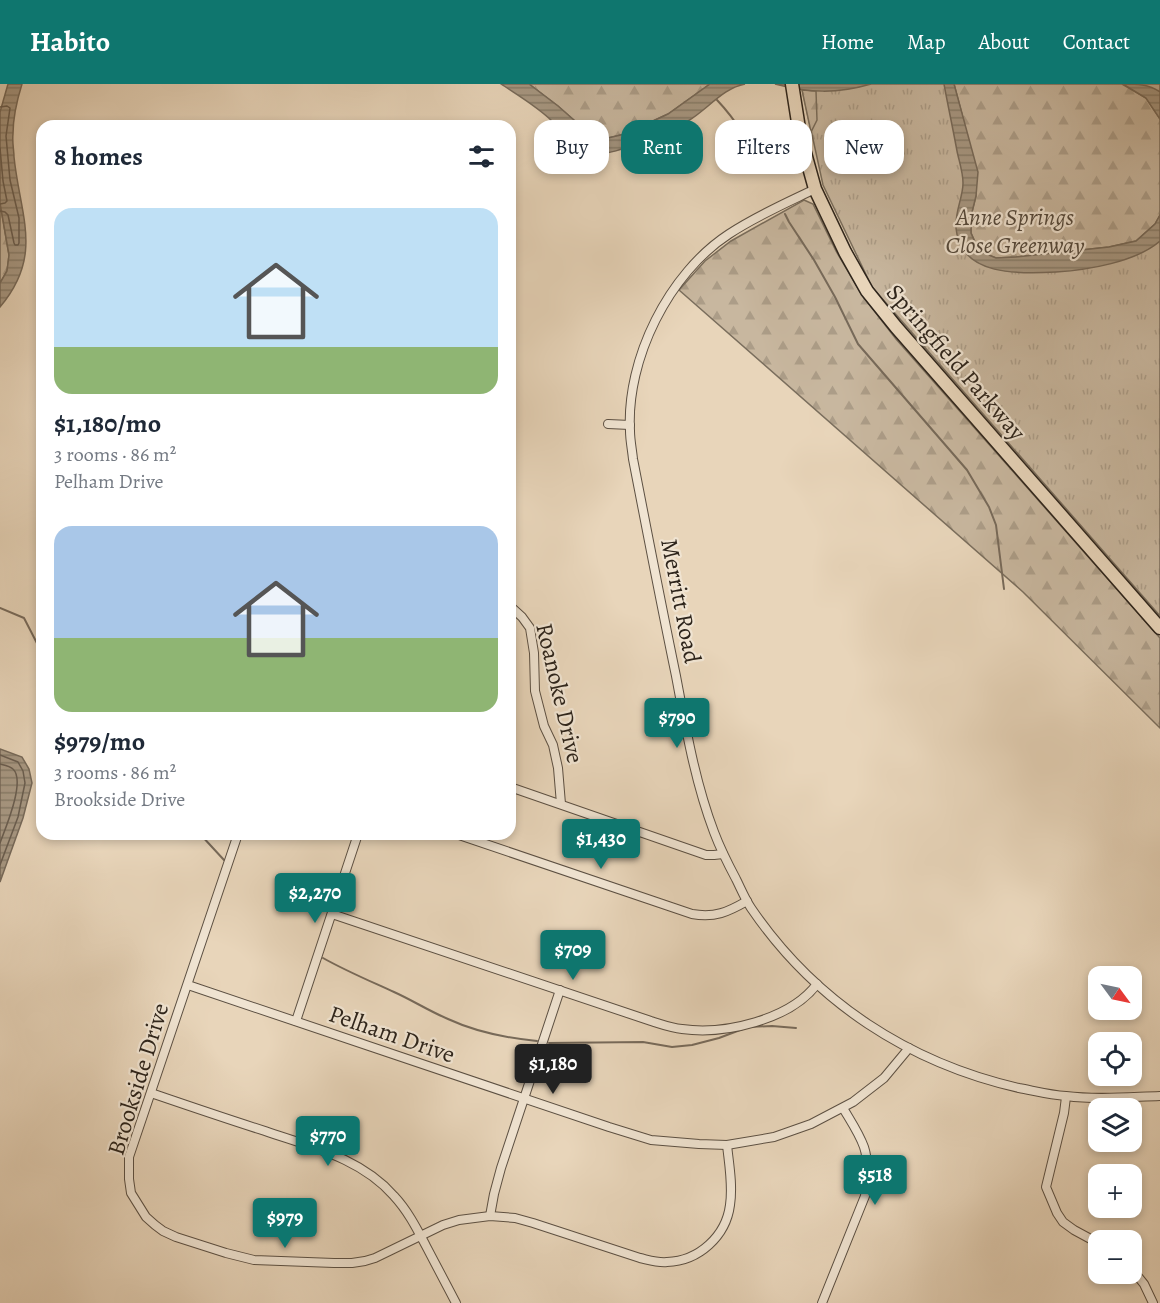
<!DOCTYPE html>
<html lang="en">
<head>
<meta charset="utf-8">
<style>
	:root { --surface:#fff; --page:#f2f2f3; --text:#1f2937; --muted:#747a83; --accent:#0f766e }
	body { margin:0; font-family:Alegreya,serif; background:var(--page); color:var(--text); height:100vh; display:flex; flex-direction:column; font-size:22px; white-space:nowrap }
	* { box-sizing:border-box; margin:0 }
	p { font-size:20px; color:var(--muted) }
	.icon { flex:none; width:33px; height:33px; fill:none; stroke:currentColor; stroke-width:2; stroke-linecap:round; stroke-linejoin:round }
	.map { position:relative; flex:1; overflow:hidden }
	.sheet { position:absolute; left:36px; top:36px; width:480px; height:720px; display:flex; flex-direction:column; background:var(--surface); border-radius:18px; box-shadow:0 3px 9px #0003 }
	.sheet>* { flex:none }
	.hud { position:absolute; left:534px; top:36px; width:536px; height:54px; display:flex; gap:12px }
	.needle { width:39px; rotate:123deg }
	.tools { position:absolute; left:1088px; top:882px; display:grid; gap:12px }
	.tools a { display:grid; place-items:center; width:54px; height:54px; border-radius:12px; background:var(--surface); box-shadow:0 3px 9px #0003; font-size:30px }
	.price { position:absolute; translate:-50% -51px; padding:0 14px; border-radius:6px; background:var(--accent); color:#fff; font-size:20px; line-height:39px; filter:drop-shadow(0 2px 3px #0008) }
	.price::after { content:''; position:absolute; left:50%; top:36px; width:18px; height:14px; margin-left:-9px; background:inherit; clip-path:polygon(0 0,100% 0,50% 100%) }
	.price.current { background:#222; color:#fff }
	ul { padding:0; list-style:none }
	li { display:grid; align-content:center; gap:12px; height:318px; padding:0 18px }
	li span { display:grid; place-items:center; height:186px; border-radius:18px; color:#555 }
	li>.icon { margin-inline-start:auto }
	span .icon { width:108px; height:108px; fill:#fffc; stroke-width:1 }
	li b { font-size:26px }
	h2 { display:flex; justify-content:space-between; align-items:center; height:72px; padding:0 18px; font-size:26px }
	.chip { padding:0 21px; border-radius:18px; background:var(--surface); box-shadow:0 3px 9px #0003; font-size:21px; line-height:54px }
	.chip.current { background:var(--accent); color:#fff }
	header { display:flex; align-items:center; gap:36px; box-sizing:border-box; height:84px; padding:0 30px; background:var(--accent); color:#fff }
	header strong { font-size:28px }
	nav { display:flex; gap:33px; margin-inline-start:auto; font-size:21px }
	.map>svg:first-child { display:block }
	.grass { fill:url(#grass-tufts); stroke:#7a6e5d; stroke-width:1.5 }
	.forest { fill:url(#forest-firs); stroke:#7a6e5d; stroke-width:1.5 }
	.water { fill:url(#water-rules); stroke:#776a5a; stroke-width:1.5 }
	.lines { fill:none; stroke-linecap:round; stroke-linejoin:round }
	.shore { stroke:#6a5e50; stroke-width:1.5 }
	.stream { stroke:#776a5a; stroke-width:2 }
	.street-casing { stroke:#5c5043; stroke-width:10 }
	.primary-casing { stroke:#2d241b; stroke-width:15 }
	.street { stroke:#f0e4d2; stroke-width:8 }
	.primary { stroke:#e8d5ba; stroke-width:12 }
	.labels { text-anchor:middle; stroke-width:4.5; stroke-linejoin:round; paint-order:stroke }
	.park-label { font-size:24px; font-style:italic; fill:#54493c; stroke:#f0e4d2 }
	.street-label { font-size:24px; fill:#2d241b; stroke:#f0e4d2 }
</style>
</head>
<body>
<header>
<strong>Habito</strong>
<nav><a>Home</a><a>Map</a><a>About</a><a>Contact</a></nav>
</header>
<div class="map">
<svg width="1160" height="1219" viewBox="0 0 1160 1219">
	<defs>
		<pattern id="grass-tufts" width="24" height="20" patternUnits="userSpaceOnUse" patternTransform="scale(1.5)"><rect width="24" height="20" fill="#c8b79f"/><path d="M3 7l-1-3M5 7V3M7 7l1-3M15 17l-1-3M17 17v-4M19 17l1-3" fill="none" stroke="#ac9d88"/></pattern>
		<pattern id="forest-firs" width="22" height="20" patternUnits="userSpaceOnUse" patternTransform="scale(1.5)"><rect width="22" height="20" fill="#c8b79f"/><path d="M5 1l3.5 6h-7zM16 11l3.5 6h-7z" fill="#ac9d88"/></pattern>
		<pattern id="water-rules" width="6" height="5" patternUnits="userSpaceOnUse" patternTransform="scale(1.5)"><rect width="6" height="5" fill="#a89984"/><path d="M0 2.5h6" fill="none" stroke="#897d6b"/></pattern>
	</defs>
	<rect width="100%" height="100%" fill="#e8d5ba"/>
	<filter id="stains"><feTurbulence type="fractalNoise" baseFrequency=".00333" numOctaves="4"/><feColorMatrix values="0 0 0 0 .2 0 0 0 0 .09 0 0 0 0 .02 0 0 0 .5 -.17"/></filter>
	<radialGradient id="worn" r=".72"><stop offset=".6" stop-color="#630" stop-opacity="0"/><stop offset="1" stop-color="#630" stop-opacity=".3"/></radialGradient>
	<path class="grass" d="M801,0H1160V532L872,203L823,101Z"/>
	<g class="forest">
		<path d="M529,0H710L668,30L625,50L608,54L595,50L575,37L558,22Z"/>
		<path d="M954,0H1122L1146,14L1160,35V131L1155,140L1136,157L1109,163L1016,173L996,174L979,167L971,149V132L976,112L963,34Z"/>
		<path d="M802,6L816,7L817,36L811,48Z"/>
		<path d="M804,116L813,120L836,167L862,211L896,255L1160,554V644L1023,508L679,206L705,177L731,157Z"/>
		<path d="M0,119L9,171L7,187L0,199Z"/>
	</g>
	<g class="water">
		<path d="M8,0H22C17,16 13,33 13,50C12,58 14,66 14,73C20,132 44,171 0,223V199L7,187L9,171L0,119V28Z"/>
		<path d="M501,0H529L558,22L575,37L595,50L608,54L625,50L668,30L710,0H745C723,4 707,26 688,37C679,42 668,45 658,49C638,57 611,75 588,68C573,63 564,49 553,38C538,23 519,12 501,0Z"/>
		<path d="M775,0H871C837,10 809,9 775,0Z"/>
		<path d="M944,0H954L978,88L976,112L971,132V149L979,167L996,174L1016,173L1109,163L1136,157L1155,140L1160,131V157C1136,178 1088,186 1056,188C1021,190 960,193 956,144C955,126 963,114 963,99C963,88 959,77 957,67C953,45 948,22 944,0Z"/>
		<path d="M1123,0C1136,0 1149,0 1160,8V35L1146,14Z"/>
		<path d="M0,665L22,673L29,685L32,699L23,734L0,798Z"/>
	</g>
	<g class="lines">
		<g class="shore">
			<path d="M0,23L7,22L10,24L6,52L10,96L19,134V159L18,161H15L14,159L8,131L5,128L0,127"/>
			<path d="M571,43L597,57V61C588,63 574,54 568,45Z"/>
			<path d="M0,64L3,97L7,117L5,119L0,120"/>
			<path d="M0,671L18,678L23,687L25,699L18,733L0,781"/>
			<path d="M0,680C4,681 10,682 13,685C26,697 5,745 0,759"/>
		</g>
		<g class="stream">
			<path d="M717,16C738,38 751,62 765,89"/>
			<path d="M785,130L789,138L814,176L835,213L858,260L967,386L989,423L996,441L1004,505"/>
			<path d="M0,524L24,534L42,569"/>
			<path d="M200,750L224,776"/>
			<path d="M323,874C346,887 370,897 394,908C412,916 429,927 448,935C476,948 506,954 537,957"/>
			<path d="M549,959L643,958L672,963L692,961L719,954L748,943L772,942L796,944"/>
		</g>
		<defs>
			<g id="street">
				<path d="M815,105C786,119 756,132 729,150C669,189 626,275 630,347C630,356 632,365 633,375C647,447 661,520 676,592C686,645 695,698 714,748C720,764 728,780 736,795C741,805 745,815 751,824C815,918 909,979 1019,1004C1035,1007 1050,1011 1066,1012C1097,1016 1129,1013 1160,1012"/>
				<path d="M608,340L630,341"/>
				<path d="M510,522L522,533L530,544L534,569L535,607L544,642L553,661L558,684L561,720"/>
				<path d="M510,703L706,771H714L723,770"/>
				<path d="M238,750L129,1073V1095L131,1109L146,1133L155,1141L163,1147L176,1153L226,1169L254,1176L334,1179H352L365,1177L375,1174L443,1141L459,1136L490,1132L515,1134L533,1139L640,1174C649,1176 658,1179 667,1178C699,1177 726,1152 730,1121C733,1101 729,1080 727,1061"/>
				<path d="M456,750L692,830C715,834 728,828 747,817"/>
				<path d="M332,830L651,937C661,940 671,944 682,945C724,951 790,936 817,900"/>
				<path d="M188,901L609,1043L651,1056L699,1060L727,1061L774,1053L811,1040L853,1018L884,994L909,964"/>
				<path d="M296,937L358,750"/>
				<path d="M151,1009C189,1022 227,1035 265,1047C311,1063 361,1074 394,1112C408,1127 417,1145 426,1162C436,1181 446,1200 456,1219"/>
				<path d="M1066,1013L1064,1029L1046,1103L1057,1129L1063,1138L1074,1146L1098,1159"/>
				<path d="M490,1132L494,1110L501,1084L560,906"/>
				<path d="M1131,1184L1144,1200L1153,1219"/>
				<path d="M822,1219L865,1112C867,1096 869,1078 864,1063C859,1049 850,1036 843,1024"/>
			</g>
			<path id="primary" d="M792,0L800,51L815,105L845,168L867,207L896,243L1160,544"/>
		</defs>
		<use href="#street" class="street-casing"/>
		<use href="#primary" class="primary-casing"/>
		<use href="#street" class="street"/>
		<use href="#primary" class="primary"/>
	</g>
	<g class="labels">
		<g class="park-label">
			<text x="1015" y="141">Anne Springs<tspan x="1015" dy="28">Close Greenway</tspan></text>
		</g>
		<g class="street-label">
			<text transform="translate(956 278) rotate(49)" y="8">Springfield Parkway</text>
			<text transform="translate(681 517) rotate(79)" y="8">Merritt Road</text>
			<text transform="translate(560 609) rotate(77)" y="8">Roanoke Drive</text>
			<text transform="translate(392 950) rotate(19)" y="8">Pelham Drive</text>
			<text transform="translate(138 995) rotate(-73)" y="8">Brookside Drive</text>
		</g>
	</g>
	<rect width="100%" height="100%" filter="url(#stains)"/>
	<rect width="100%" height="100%" fill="url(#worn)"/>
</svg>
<div class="tools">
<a><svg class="needle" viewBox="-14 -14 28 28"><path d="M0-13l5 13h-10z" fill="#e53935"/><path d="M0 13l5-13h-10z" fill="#747a83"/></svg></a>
<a><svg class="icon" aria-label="locate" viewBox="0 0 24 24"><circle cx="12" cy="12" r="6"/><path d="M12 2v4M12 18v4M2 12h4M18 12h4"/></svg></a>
<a><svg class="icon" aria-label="layers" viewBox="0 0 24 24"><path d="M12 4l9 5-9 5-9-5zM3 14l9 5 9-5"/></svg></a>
<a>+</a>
<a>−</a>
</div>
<b class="price" style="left:677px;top:665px">$790</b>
<b class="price" style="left:601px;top:786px">$1,430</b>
<b class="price" style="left:315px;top:840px">$2,270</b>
<b class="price" style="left:573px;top:897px">$709</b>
<b class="price current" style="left:553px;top:1011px">$1,180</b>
<b class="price" style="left:328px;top:1083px">$770</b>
<b class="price" style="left:875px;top:1122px">$518</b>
<b class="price" style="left:285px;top:1165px">$979</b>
<div class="hud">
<a class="chip">Buy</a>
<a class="chip current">Rent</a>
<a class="chip">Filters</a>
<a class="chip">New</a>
</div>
<section class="sheet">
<h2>8 homes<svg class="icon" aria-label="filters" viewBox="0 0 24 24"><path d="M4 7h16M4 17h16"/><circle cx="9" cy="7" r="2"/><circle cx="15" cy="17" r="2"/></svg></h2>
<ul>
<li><span style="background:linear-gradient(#bfe0f5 75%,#8fb573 0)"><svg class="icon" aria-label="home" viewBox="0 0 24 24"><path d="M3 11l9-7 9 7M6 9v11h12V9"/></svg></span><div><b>$1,180/mo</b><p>3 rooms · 86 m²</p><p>Pelham Drive</p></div></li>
<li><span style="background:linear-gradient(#a9c7e8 60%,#8fb573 0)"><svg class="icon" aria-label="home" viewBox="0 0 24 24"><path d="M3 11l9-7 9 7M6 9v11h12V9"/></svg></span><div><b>$979/mo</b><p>3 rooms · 86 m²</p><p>Brookside Drive</p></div></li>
</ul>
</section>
</div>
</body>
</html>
